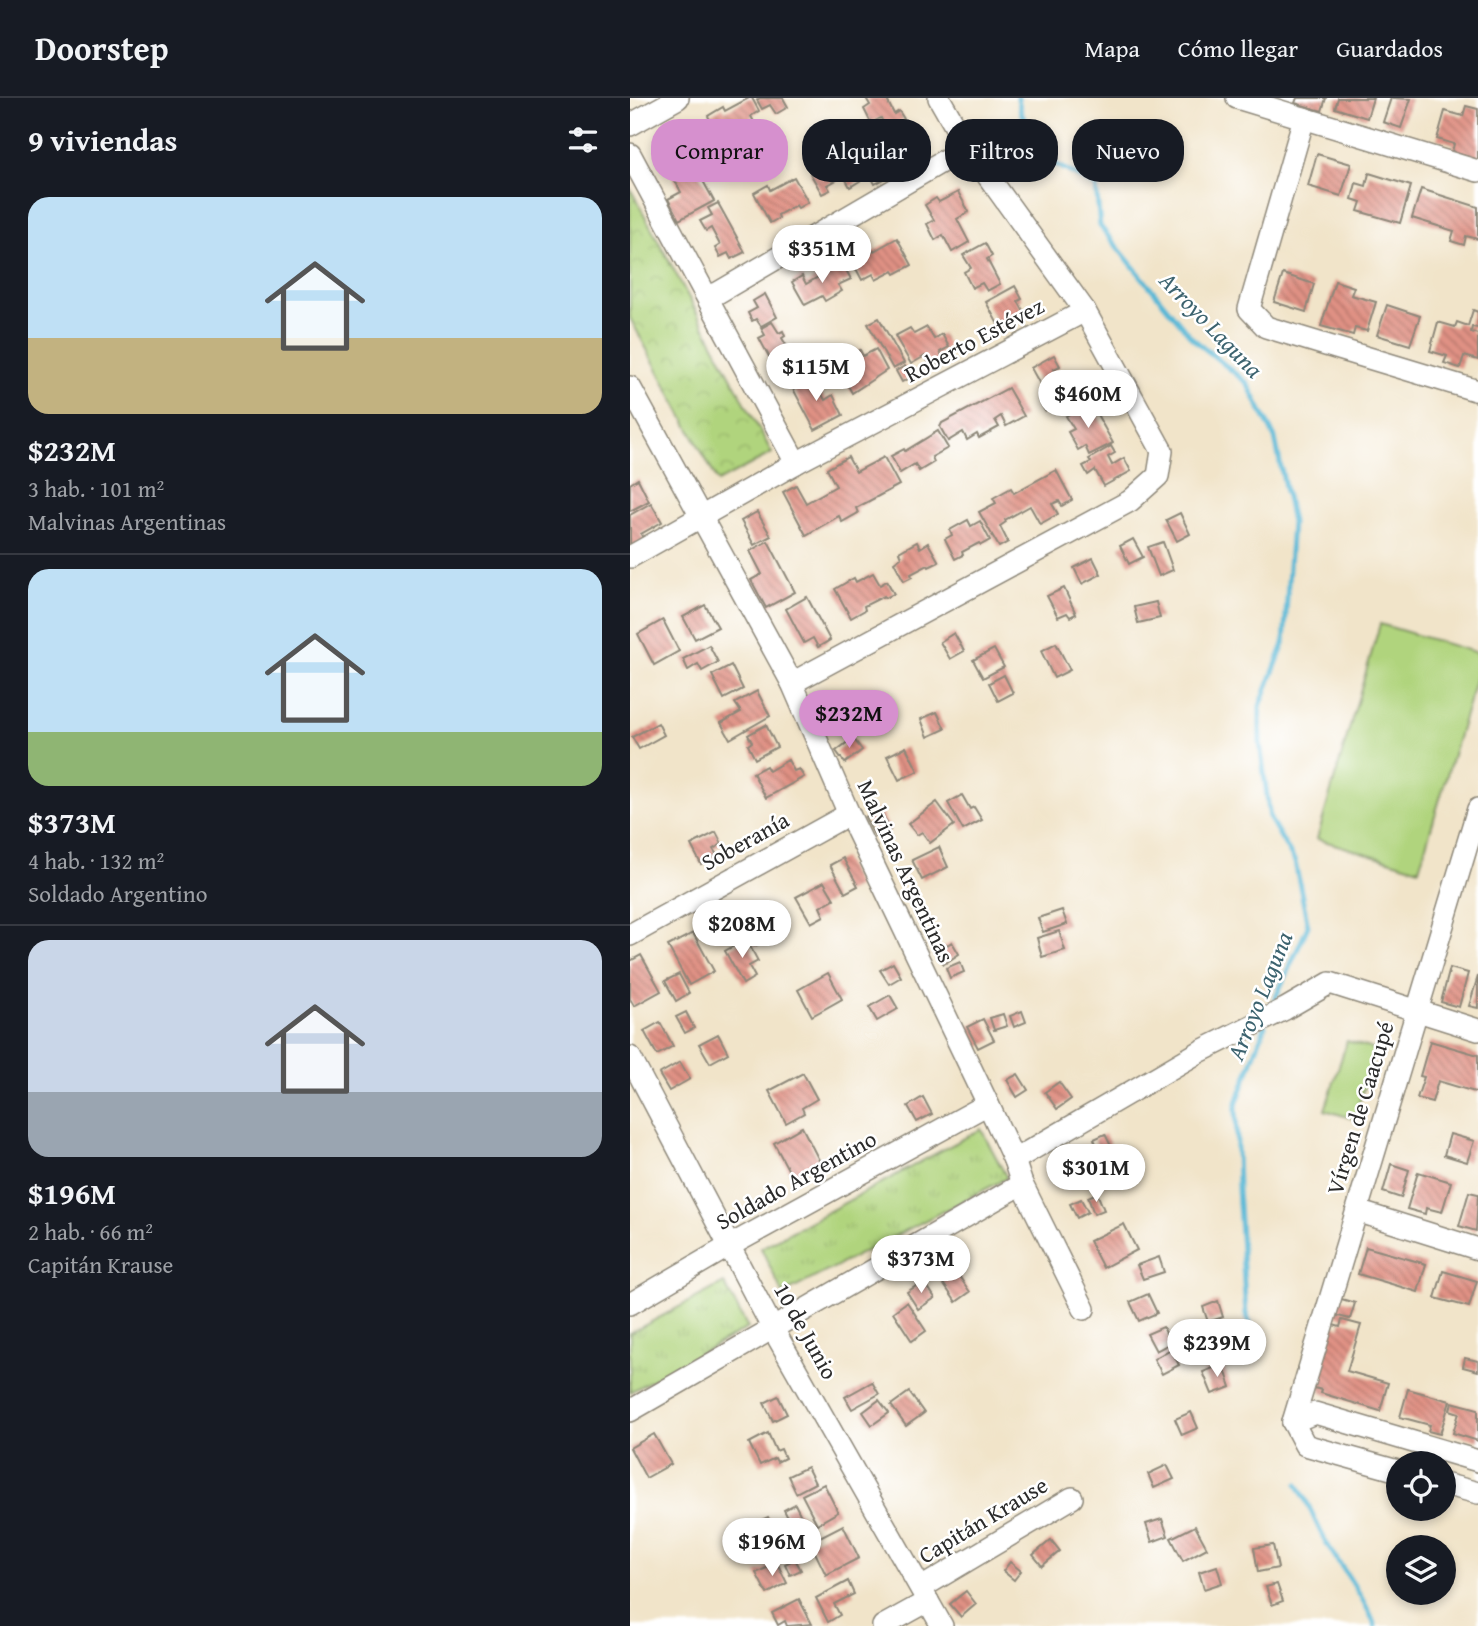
<!DOCTYPE html>
<html lang="es">
<head>
<meta charset="utf-8">
<style>
	:root { --surface:#171b24; --page:#242831; --text:#f1f3f6; --muted:#9ea1a6; --line:#363941; --accent:#d690ce }
	body { margin:0; font-family:"Gentium Book Plus",serif; background:var(--page); color:var(--text); height:100vh; display:flex; flex-direction:column; font-size:26px; white-space:nowrap }
	* { box-sizing:border-box; margin:0 }
	p { font-size:23px; color:var(--muted) }
	.icon { flex:none; width:38px; height:38px; fill:none; stroke:currentColor; stroke-width:2; stroke-linecap:round; stroke-linejoin:round }
	.map { position:relative; flex:1; overflow:hidden }
	.panel { display:flex; flex-direction:column; background:var(--surface); width:630px }
	.panel>* { flex:none }
	.banner { position:absolute; left:21px; top:21px; width:665px; height:63px; display:flex; gap:14px }
	.buttons { position:absolute; left:756px; top:1353px; display:grid; gap:14px }
	.buttons a { display:grid; place-items:center; width:70px; height:70px; border-radius:50%; background:var(--surface); box-shadow:0 4px 10px #0003; font-size:35px }
	.price { position:absolute; translate:-50% -60px; padding:0 16px; border-radius:24px; background:#fff; color:#222; font-size:23px; line-height:46px; filter:drop-shadow(0 2px 4px #0008) }
	.price::after { content:''; position:absolute; left:50%; top:42px; width:21px; height:16px; margin-left:-10px; background:inherit; clip-path:polygon(0 0,100% 0,50% 100%) }
	.price.selected { background:var(--accent); color:#111 }
	ul { padding:0; list-style:none }
	li { display:grid; align-content:center; gap:14px; height:371px; padding:0 28px }
	li+li { border-top:2px solid var(--line) }
	li span { display:grid; place-items:center; height:217px; border-radius:21px; color:#555 }
	li>.icon { margin-inline-start:auto }
	span .icon { width:126px; height:126px; fill:#fffc; stroke-width:1 }
	li b { font-size:30px }
	h2 { display:flex; justify-content:space-between; align-items:center; height:84px; padding:0 28px; font-size:30px }
	.tag { padding:0 24px; border-radius:28px; background:var(--surface); box-shadow:0 4px 10px #0003; font-size:24px; line-height:63px }
	.tag.selected { background:var(--accent); color:#111 }
	header { display:flex; align-items:center; gap:42px; box-sizing:border-box; height:98px; padding:0 35px; background:var(--surface); border-bottom:2px solid var(--line) }
	header strong { font-size:33px }
	nav { display:flex; gap:38px; margin-inline-start:auto; font-size:24px }
	main { display:flex; flex:1; min-height:0 }
	.map>svg:first-child { display:block }
	.grass { fill:url(#grass-tufts); stroke:#6e8054; stroke-width:2 }
	.park { fill:url(#park-crowns); stroke:#6e8054; stroke-width:2 }
	.pitch { fill:#b0d47d; stroke:#6e8054; stroke-width:2 }
	.lines { fill:none; stroke-linecap:round; stroke-linejoin:round }
	.stream { stroke:#56b7d5; stroke-width:5 }
	.building { fill:url(#building-back-hatch) }
	.minor-casing { stroke:#8e887a; stroke-width:24 }
	.minor { stroke:#fff; stroke-width:21 }
	.labels { text-anchor:middle; stroke-width:5; stroke-linejoin:round; paint-order:stroke }
	.street-label { font-size:23px; fill:#2b2b2b; stroke:#fff }
	.water-label { font-size:24px; font-style:italic; fill:#3c636f; stroke:#fff }
</style>
</head>
<body>
<header>
<strong>Doorstep</strong>
<nav><a>Mapa</a><a>Cómo llegar</a><a>Guardados</a></nav>
</header>
<main>
<section class="panel">
<h2>9 viviendas<svg class="icon" aria-label="filters" viewBox="0 0 24 24"><path d="M4 7h16M4 17h16"/><circle cx="9" cy="7" r="2"/><circle cx="15" cy="17" r="2"/></svg></h2>
<ul>
<li><span style="background:linear-gradient(#bfe0f5 65%,#c2b280 0)"><svg class="icon" aria-label="home" viewBox="0 0 24 24"><path d="M3 11l9-7 9 7M6 9v11h12V9"/></svg></span><div><b>$232M</b><p>3 hab. · 101 m²</p><p>Malvinas Argentinas</p></div></li>
<li><span style="background:linear-gradient(#bfe0f5 75%,#8fb573 0)"><svg class="icon" aria-label="home" viewBox="0 0 24 24"><path d="M3 11l9-7 9 7M6 9v11h12V9"/></svg></span><div><b>$373M</b><p>4 hab. · 132 m²</p><p>Soldado Argentino</p></div></li>
<li><span style="background:linear-gradient(#c9d6e8 70%,#9aa5b1 0)"><svg class="icon" aria-label="home" viewBox="0 0 24 24"><path d="M3 11l9-7 9 7M6 9v11h12V9"/></svg></span><div><b>$196M</b><p>2 hab. · 66 m²</p><p>Capitán Krause</p></div></li>
</ul>
</section>
<div class="map">
<svg width="848" height="1528" viewBox="0 0 848 1528">
	<defs>
		<pattern id="grass-tufts" width="24" height="20" patternUnits="userSpaceOnUse" patternTransform="scale(1.75)"><rect width="24" height="20" fill="#b0d47d"/><path d="M3 7l-1-3M5 7V3M7 7l1-3M15 17l-1-3M17 17v-4M19 17l1-3" fill="none" stroke="#98b66c"/></pattern>
		<pattern id="park-crowns" width="20" height="18" patternUnits="userSpaceOnUse" patternTransform="scale(1.75)"><rect width="20" height="18" fill="#b0d47d"/><path d="M2 6a3 3 0 1 1 6 0M12 15a3 3 0 1 1 6 0" fill="none" stroke="#98b66c"/></pattern>
		<pattern id="building-back-hatch" width="6" height="6" patternUnits="userSpaceOnUse" patternTransform="scale(1.75)"><rect width="6" height="6" fill="#e09184"/><path d="M-1 5l2 2M0 0l6 6M5-1l2 2" fill="none" stroke="#b6776c"/></pattern>
	</defs>
	<rect width="100%" height="100%" fill="#fff"/>
	<filter id="ink" filterUnits="userSpaceOnUse"><feTurbulence type="fractalNoise" baseFrequency=".0143" numOctaves="2"/><feDisplacementMap in="SourceGraphic" scale="14" xChannelSelector="R" yChannelSelector="G"/><feConvolveMatrix kernelMatrix="1 2 1 2 8 2 1 2 1" color-interpolation-filters="sRGB"/></filter>
	<filter id="wash" filterUnits="userSpaceOnUse"><feTurbulence type="fractalNoise" baseFrequency=".00686" numOctaves="4" result="noise"/><feDisplacementMap in="SourceGraphic" scale="28" xChannelSelector="R" yChannelSelector="G"/><feGaussianBlur stdDeviation="1.57" result="paint"/><feColorMatrix in="noise" values="0 0 0 0 0 0 0 0 0 0 0 0 0 0 0 0 0 1.4 0 .05"/><feComposite in="paint" operator="in"/></filter>
	<g filter="url(#wash)">
		<rect width="100%" height="100%" fill="#f1e4c9"/>
		<g class="grass">
			<path d="M351,1031L377,1080L153,1196L131,1150Z"/>
			<path d="M94,1185L118,1230L0,1294V1235Z"/>
		</g>
		<path class="park" d="M0,90L142,355L88,384L0,220Z"/>
		<g class="pitch">
			<path d="M750,526L848,555V573L789,771L687,741Z"/>
			<path d="M717,943L746,952L724,1021L695,1012Z"/>
		</g>
		<g class="lines">
			<g class="stream">
				<path d="M388,0L391,15L416,61L466,88L470,128L562,240L617,285L645,340L662,424L654,546L630,608V645L640,721L665,764L678,828L640,912"/>
				<path d="M630,1249L616,1216L608,1091L606,1007L635,928"/>
				<path d="M667,1386C679,1405 686,1427 697,1446C714,1474 734,1498 745,1528"/>
			</g>
		</g>
		<g id="blocks">
			<g class="building">
				<path d="M119,0H122L129,13L121,18L124,24L106,34L101,26L86,34L78,18L93,9L95,13Z"/>
				<path d="M130,0H153L158,9L146,16L140,7L132,11L127,2Z"/>
				<path d="M236,0H256L264,16L269,13L274,21L256,31L251,20L241,25L234,11L240,7Z"/>
				<path d="M667,0H696L692,13L665,5Z"/>
				<path d="M708,0H743L737,20L705,10Z"/>
				<path d="M761,0L781,1L771,30L753,24Z"/>
				<path d="M836,8L848,11V62L822,54L824,46L807,41L815,13L833,18Z"/>
				<path d="M201,23L207,32L186,44L181,34Z"/>
				<path d="M45,25L58,50L68,45L78,63L66,70L84,103L49,122L38,101L51,94L35,64L42,60L29,34Z"/>
				<path d="M268,35L283,62L267,71L257,53L252,56L247,47Z"/>
				<path d="M218,53L233,81L220,89L214,78L197,87L200,92L192,96L180,75L205,57L207,60Z"/>
				<path d="M687,56L721,66L711,98L678,88Z"/>
				<path d="M246,66L254,81L245,86L237,71Z"/>
				<path d="M739,75L781,88L770,125L728,113L731,104L722,101L726,85L736,88Z"/>
				<path d="M164,79L178,104L168,110L166,107L148,117L149,120L140,125L124,95L138,87L140,92Z"/>
				<path d="M791,91L848,109V141L836,138L834,147L821,143L824,133L782,120Z"/>
				<path d="M328,94L339,114L327,121L339,144L322,154L313,137L305,142L297,126L304,122L295,107L306,100L309,104Z"/>
				<path d="M88,105L115,154L101,161L98,155L90,159L85,150L90,147L81,130L76,133L70,123L82,117L78,110Z"/>
				<path d="M267,140L282,167L265,176L263,173L246,182L243,176L232,182L223,165Z"/>
				<path d="M355,145L362,158L357,161L370,186L357,193L352,185L342,190L334,174L341,170L333,157Z"/>
				<path d="M212,165L221,181L208,187L212,193L195,203L192,198L175,207L162,184L172,178L176,186Z"/>
				<path d="M653,176L684,186L676,214L644,204Z"/>
				<path d="M705,183L724,189L721,197L746,204L737,233L725,230L723,237L691,228Z"/>
				<path d="M385,188L392,201L388,203L396,218L371,232L356,204Z"/>
				<path d="M135,196L147,219L131,228L126,221L122,223L118,215L127,210L123,203Z"/>
				<path d="M757,207L790,218L780,247L747,237Z"/>
				<path d="M843,212L848,214V230L842,229L841,234L848,236V262L834,258L830,270L814,265L817,258L800,253L808,224L825,229L827,224L838,228Z"/>
				<path d="M249,220L274,265L263,271L238,226Z"/>
				<path d="M142,224L149,235L153,233L155,238L152,240L159,252L162,251L165,255L161,257L170,273L159,279L157,275L150,279L129,240L135,237L131,230Z"/>
				<path d="M297,229L304,241L312,236L319,249L310,254L314,262L301,269L295,258L281,266L265,238L280,230L284,236Z"/>
				<path d="M246,251L257,272L222,295L208,269L216,264L214,261L230,252L233,258Z"/>
				<path d="M424,257L430,268L424,271L436,292L442,288L446,296L415,313L408,301L416,297L401,270Z"/>
				<path d="M275,268L281,279L272,284L266,273Z"/>
				<path d="M181,276L195,302L203,297L213,317L185,332L161,287Z"/>
				<path d="M378,290L394,318L376,328L371,318L365,322L369,329L349,340L347,336L337,342L333,334L318,343L310,329L312,325Z"/>
				<path d="M460,304L483,345L459,357L455,348L448,352L438,334L444,331L436,318Z"/>
				<path d="M308,333L318,350L302,359L304,364L289,373L285,366L270,375L261,358L274,351L275,353Z"/>
				<path d="M481,348L485,355L478,359L482,367L494,360L501,373L474,388L465,372L458,377L453,368L461,364L459,361Z"/>
				<path d="M218,359L226,374L254,359L269,387L226,410L228,415L212,424L209,418L176,437L153,394L166,387L176,405L206,388L197,371Z"/>
				<path d="M426,372L442,402L432,408L429,403L422,406L428,416L410,426L400,408L375,422L376,424L370,428L378,444L369,449L349,414L366,405L363,400L381,390L384,395Z"/>
				<path d="M8,381L19,403L0,413V386Z"/>
				<path d="M21,405L32,424L11,436L14,443L0,451V417Z"/>
				<path d="M127,414L141,438L124,447L111,423Z"/>
				<path d="M550,415L560,436L547,443L536,422Z"/>
				<path d="M338,422L341,428L350,423L360,442L351,447L349,445L332,454L333,457L325,461L315,441L322,437L320,432Z"/>
				<path d="M503,441L513,459L499,466L490,448Z"/>
				<path d="M138,443L165,494L136,510L121,482L132,476L120,453Z"/>
				<path d="M287,444L290,450L298,445L309,464L299,469L298,467L281,476L282,479L274,483L264,464L271,459L269,454Z"/>
				<path d="M533,444L543,472L529,478L518,449Z"/>
				<path d="M463,460L471,476L452,486L444,470Z"/>
				<path d="M243,475L250,487L257,483L264,496L255,500L254,498L234,508L235,512L221,520L205,491L224,480L226,484Z"/>
				<path d="M434,490L446,516L440,519L437,515L428,519L417,498Z"/>
				<path d="M177,499L200,542L188,549L183,540L174,545L156,511Z"/>
				<path d="M526,504L530,520L508,525L504,509Z"/>
				<path d="M75,507L88,529L65,541L53,519Z"/>
				<path d="M33,522L49,553L24,567L8,536Z"/>
				<path d="M324,535L334,553L320,561L310,544Z"/>
				<path d="M426,545L440,572L424,580L411,553Z"/>
				<path d="M79,547L88,564L72,573L68,566L58,572L53,561Z"/>
				<path d="M364,551L374,569L353,580L343,562Z"/>
				<path d="M101,567L113,591L94,601L82,577Z"/>
				<path d="M374,577L383,595L368,603L359,585Z"/>
				<path d="M127,593L140,618L100,641L91,625L111,614L105,605Z"/>
				<path d="M203,603L206,621L181,626L177,608Z"/>
				<path d="M307,614L315,631L298,639L291,621Z"/>
				<path d="M28,625L34,637L9,651L2,639Z"/>
				<path d="M136,627L147,649L125,661L118,647L122,644L118,637Z"/>
				<path d="M223,640L232,652L215,665L206,653Z"/>
				<path d="M276,649L288,673L269,682L257,658Z"/>
				<path d="M158,662L164,673L169,671L174,679L136,700L123,675L136,668L139,673Z"/>
				<path d="M332,697L340,711L344,709L352,722L333,732L318,705Z"/>
				<path d="M307,704L324,727L300,745L292,734L287,737L278,726Z"/>
				<path d="M250,711L260,732L245,739L235,719Z"/>
				<path d="M86,734L92,746L83,751L87,757L71,766L61,747Z"/>
				<path d="M309,749L318,769L292,782L282,762Z"/>
				<path d="M213,760L228,788L215,795L200,767Z"/>
				<path d="M194,784L204,801L190,809L194,818L181,825L166,799Z"/>
				<path d="M432,812L437,826L413,834L408,820Z"/>
				<path d="M130,830L137,842L125,848L118,836Z"/>
				<path d="M429,833L435,852L412,859L407,840Z"/>
				<path d="M63,835L84,873L59,887L38,848Z"/>
				<path d="M116,841L128,863L119,868L125,879L113,886L95,853Z"/>
				<path d="M322,844L329,856L314,866L306,854Z"/>
				<path d="M11,857L31,893L4,908L0,901V863Z"/>
				<path d="M330,864L334,874L320,880L316,870Z"/>
				<path d="M263,865L271,879L259,886L250,872Z"/>
				<path d="M820,870L838,875L829,909L811,904Z"/>
				<path d="M198,875L212,901L182,918L168,892Z"/>
				<path d="M49,876L59,895L46,903L35,883Z"/>
				<path d="M848,878V910L839,908Z"/>
				<path d="M260,897L268,911L247,923L239,909Z"/>
				<path d="M392,913L396,924L384,929L380,918Z"/>
				<path d="M56,914L64,930L55,935L46,919Z"/>
				<path d="M373,916L377,928L364,932L360,920Z"/>
				<path d="M353,921L364,942L348,950L337,929Z"/>
				<path d="M30,924L43,948L27,957L14,933Z"/>
				<path d="M88,936L98,955L80,965L69,946Z"/>
				<path d="M800,943L848,957V995L808,983L802,1004L787,1000L794,979L790,978Z"/>
				<path d="M50,964L60,981L39,993L29,976Z"/>
				<path d="M173,975L187,1001L172,1010L174,1015L156,1025L139,993Z"/>
				<path d="M388,976L398,992L387,999L377,982Z"/>
				<path d="M429,984L441,1001L427,1011L415,994Z"/>
				<path d="M293,999L302,1016L287,1024L278,1008Z"/>
				<path d="M172,1029L190,1064L162,1079L144,1045Z"/>
				<path d="M475,1036L484,1054L472,1060L464,1041Z"/>
				<path d="M820,1036L844,1043L837,1064L814,1057Z"/>
				<path d="M761,1066L779,1072L771,1100L753,1094Z"/>
				<path d="M788,1074L821,1084L812,1114L796,1110L795,1116L777,1111Z"/>
				<path d="M839,1094L848,1096L846,1133L829,1128Z"/>
				<path d="M467,1095L474,1112L464,1116L458,1099Z"/>
				<path d="M451,1101L458,1114L447,1120L440,1106Z"/>
				<path d="M494,1126L507,1152L473,1170L459,1143Z"/>
				<path d="M736,1149L796,1166L788,1194L728,1176Z"/>
				<path d="M529,1159L534,1174L513,1181L507,1167Z"/>
				<path d="M324,1171L340,1194L326,1204L310,1181Z"/>
				<path d="M813,1173L847,1183L839,1209L805,1200Z"/>
				<path d="M294,1183L305,1200L288,1211L277,1194Z"/>
				<path d="M518,1196L527,1215L509,1223L500,1204Z"/>
				<path d="M708,1200L725,1205L720,1221L704,1217Z"/>
				<path d="M588,1203L593,1219L578,1224L573,1209Z"/>
				<path d="M277,1204L296,1233L282,1243L263,1214Z"/>
				<path d="M712,1222L731,1227L717,1273L758,1285L750,1313L691,1295L692,1292L681,1289L700,1226L710,1229Z"/>
				<path d="M533,1229L541,1245L526,1253L517,1236Z"/>
				<path d="M541,1251L549,1267L532,1276L524,1261Z"/>
				<path d="M835,1260L848,1263V1273L833,1269Z"/>
				<path d="M593,1266L601,1289L582,1296L573,1274Z"/>
				<path d="M242,1284L249,1296L222,1311L215,1299Z"/>
				<path d="M778,1291L820,1303L810,1336L798,1333L800,1327L770,1319Z"/>
				<path d="M279,1294L294,1315L276,1328L261,1307Z"/>
				<path d="M148,1298L157,1316L143,1323L134,1305Z"/>
				<path d="M249,1302L259,1315L242,1327L233,1314Z"/>
				<path d="M822,1304L848,1311V1343L823,1335L829,1315L820,1312Z"/>
				<path d="M561,1314L568,1330L552,1337L545,1321Z"/>
				<path d="M138,1335L146,1353L151,1351L155,1360L147,1364L145,1360L130,1367L119,1345Z"/>
				<path d="M24,1336L41,1366L16,1380L0,1350Z"/>
				<path d="M537,1367L544,1381L524,1390L518,1376Z"/>
				<path d="M177,1369L185,1385L166,1395L158,1378Z"/>
				<path d="M194,1386L208,1414L187,1426L172,1397Z"/>
				<path d="M165,1406L171,1418L160,1424L154,1412Z"/>
				<path d="M138,1419L143,1430L133,1436L127,1424Z"/>
				<path d="M532,1421L538,1438L522,1444L516,1426Z"/>
				<path d="M213,1427L229,1460L196,1477L180,1444Z"/>
				<path d="M565,1428L577,1450L553,1463L541,1440Z"/>
				<path d="M170,1437L176,1448L158,1457L153,1446Z"/>
				<path d="M421,1442L430,1453L412,1468L403,1457Z"/>
				<path d="M643,1447L648,1470L628,1474L624,1450Z"/>
				<path d="M165,1461L171,1472L160,1477L155,1466Z"/>
				<path d="M380,1464L391,1473L384,1482L373,1473Z"/>
				<path d="M147,1465L157,1485L137,1496L126,1475Z"/>
				<path d="M587,1468L592,1485L574,1491L569,1474Z"/>
				<path d="M218,1483L224,1496L204,1506L210,1517L198,1524L186,1500Z"/>
				<path d="M647,1486L653,1503L642,1507L636,1489Z"/>
				<path d="M336,1493L346,1506L331,1519L320,1506Z"/>
				<path d="M169,1501L182,1526L157,1528L155,1523L148,1527L142,1515Z"/>
			</g>
		</g>
	</g>
	<g filter="url(#ink)">
		<use href="#blocks" fill-opacity="0" stroke="#8e887a" stroke-width="2"/>
		<g class="lines">
			<defs>
				<g id="minor">
					<path d="M607,0L848,73"/>
					<path d="M674,20L619,211L636,229L848,293"/>
					<path d="M0,27L48,0"/>
					<path d="M0,56L166,365"/>
					<path d="M79,200L337,49"/>
					<path d="M0,289L162,585L219,716L358,1006L384,1062L392,1086L454,1211"/>
					<path d="M0,459L166,365L455,213"/>
					<path d="M162,585L500,403L528,378L532,353L455,213L337,49L309,0"/>
					<path d="M0,837L219,716"/>
					<path d="M0,959L143,1231L312,1528"/>
					<path d="M384,1062L571,953L655,911L700,885L848,932"/>
					<path d="M727,1113L848,1151"/>
					<path d="M0,1206L101,1147L358,1006"/>
					<path d="M0,1313L392,1086"/>
					<path d="M663,1324L848,711"/>
					<path d="M663,1324L685,1315L848,1363"/>
					<path d="M663,1324L675,1347L768,1373"/>
					<path d="M814,1386L848,1395"/>
					<path d="M291,1490L442,1400"/>
					<path d="M253,1528L298,1503"/>
				</g>
			</defs>
			<use href="#minor" class="minor-casing"/>
			<use href="#minor" class="minor"/>
		</g>
	</g>
	<g class="labels">
		<g class="street-label">
			<text transform="translate(344 242) rotate(-28)" y="8">Roberto Estévez</text>
			<text transform="translate(115 743) rotate(-29)" y="8">Soberanía</text>
			<text transform="translate(276 773) rotate(65)" y="8">Malvinas Argentinas</text>
			<text transform="translate(730 1010) rotate(-73)" y="8">Vírgen de Caacupé</text>
			<text transform="translate(166 1082) rotate(-29)" y="8">Soldado Argentino</text>
			<text transform="translate(176 1233) rotate(61)" y="8">10 de Junio</text>
			<text transform="translate(353 1422) rotate(-31)" y="8">Capitán Krause</text>
		</g>
		<g class="water-label">
			<text transform="translate(581 227) rotate(46)" y="8">Arroyo Laguna</text>
			<text transform="translate(630 898) rotate(-68)" y="8">Arroyo Laguna</text>
		</g>
	</g>
</svg>
<div class="buttons">
<a><svg class="icon" aria-label="locate" viewBox="0 0 24 24"><circle cx="12" cy="12" r="6"/><path d="M12 2v4M12 18v4M2 12h4M18 12h4"/></svg></a>
<a><svg class="icon" aria-label="layers" viewBox="0 0 24 24"><path d="M12 4l9 5-9 5-9-5zM3 14l9 5 9-5"/></svg></a>
</div>
<b class="price" style="left:192px;top:187px">$351M</b>
<b class="price" style="left:186px;top:305px">$115M</b>
<b class="price" style="left:458px;top:332px">$460M</b>
<b class="price selected" style="left:219px;top:652px">$232M</b>
<b class="price" style="left:112px;top:862px">$208M</b>
<b class="price" style="left:466px;top:1106px">$301M</b>
<b class="price" style="left:291px;top:1197px">$373M</b>
<b class="price" style="left:587px;top:1281px">$239M</b>
<b class="price" style="left:142px;top:1480px">$196M</b>
<div class="banner">
<a class="tag selected">Comprar</a>
<a class="tag">Alquilar</a>
<a class="tag">Filtros</a>
<a class="tag">Nuevo</a>
</div>
</div>
</main>
</body>
</html>
